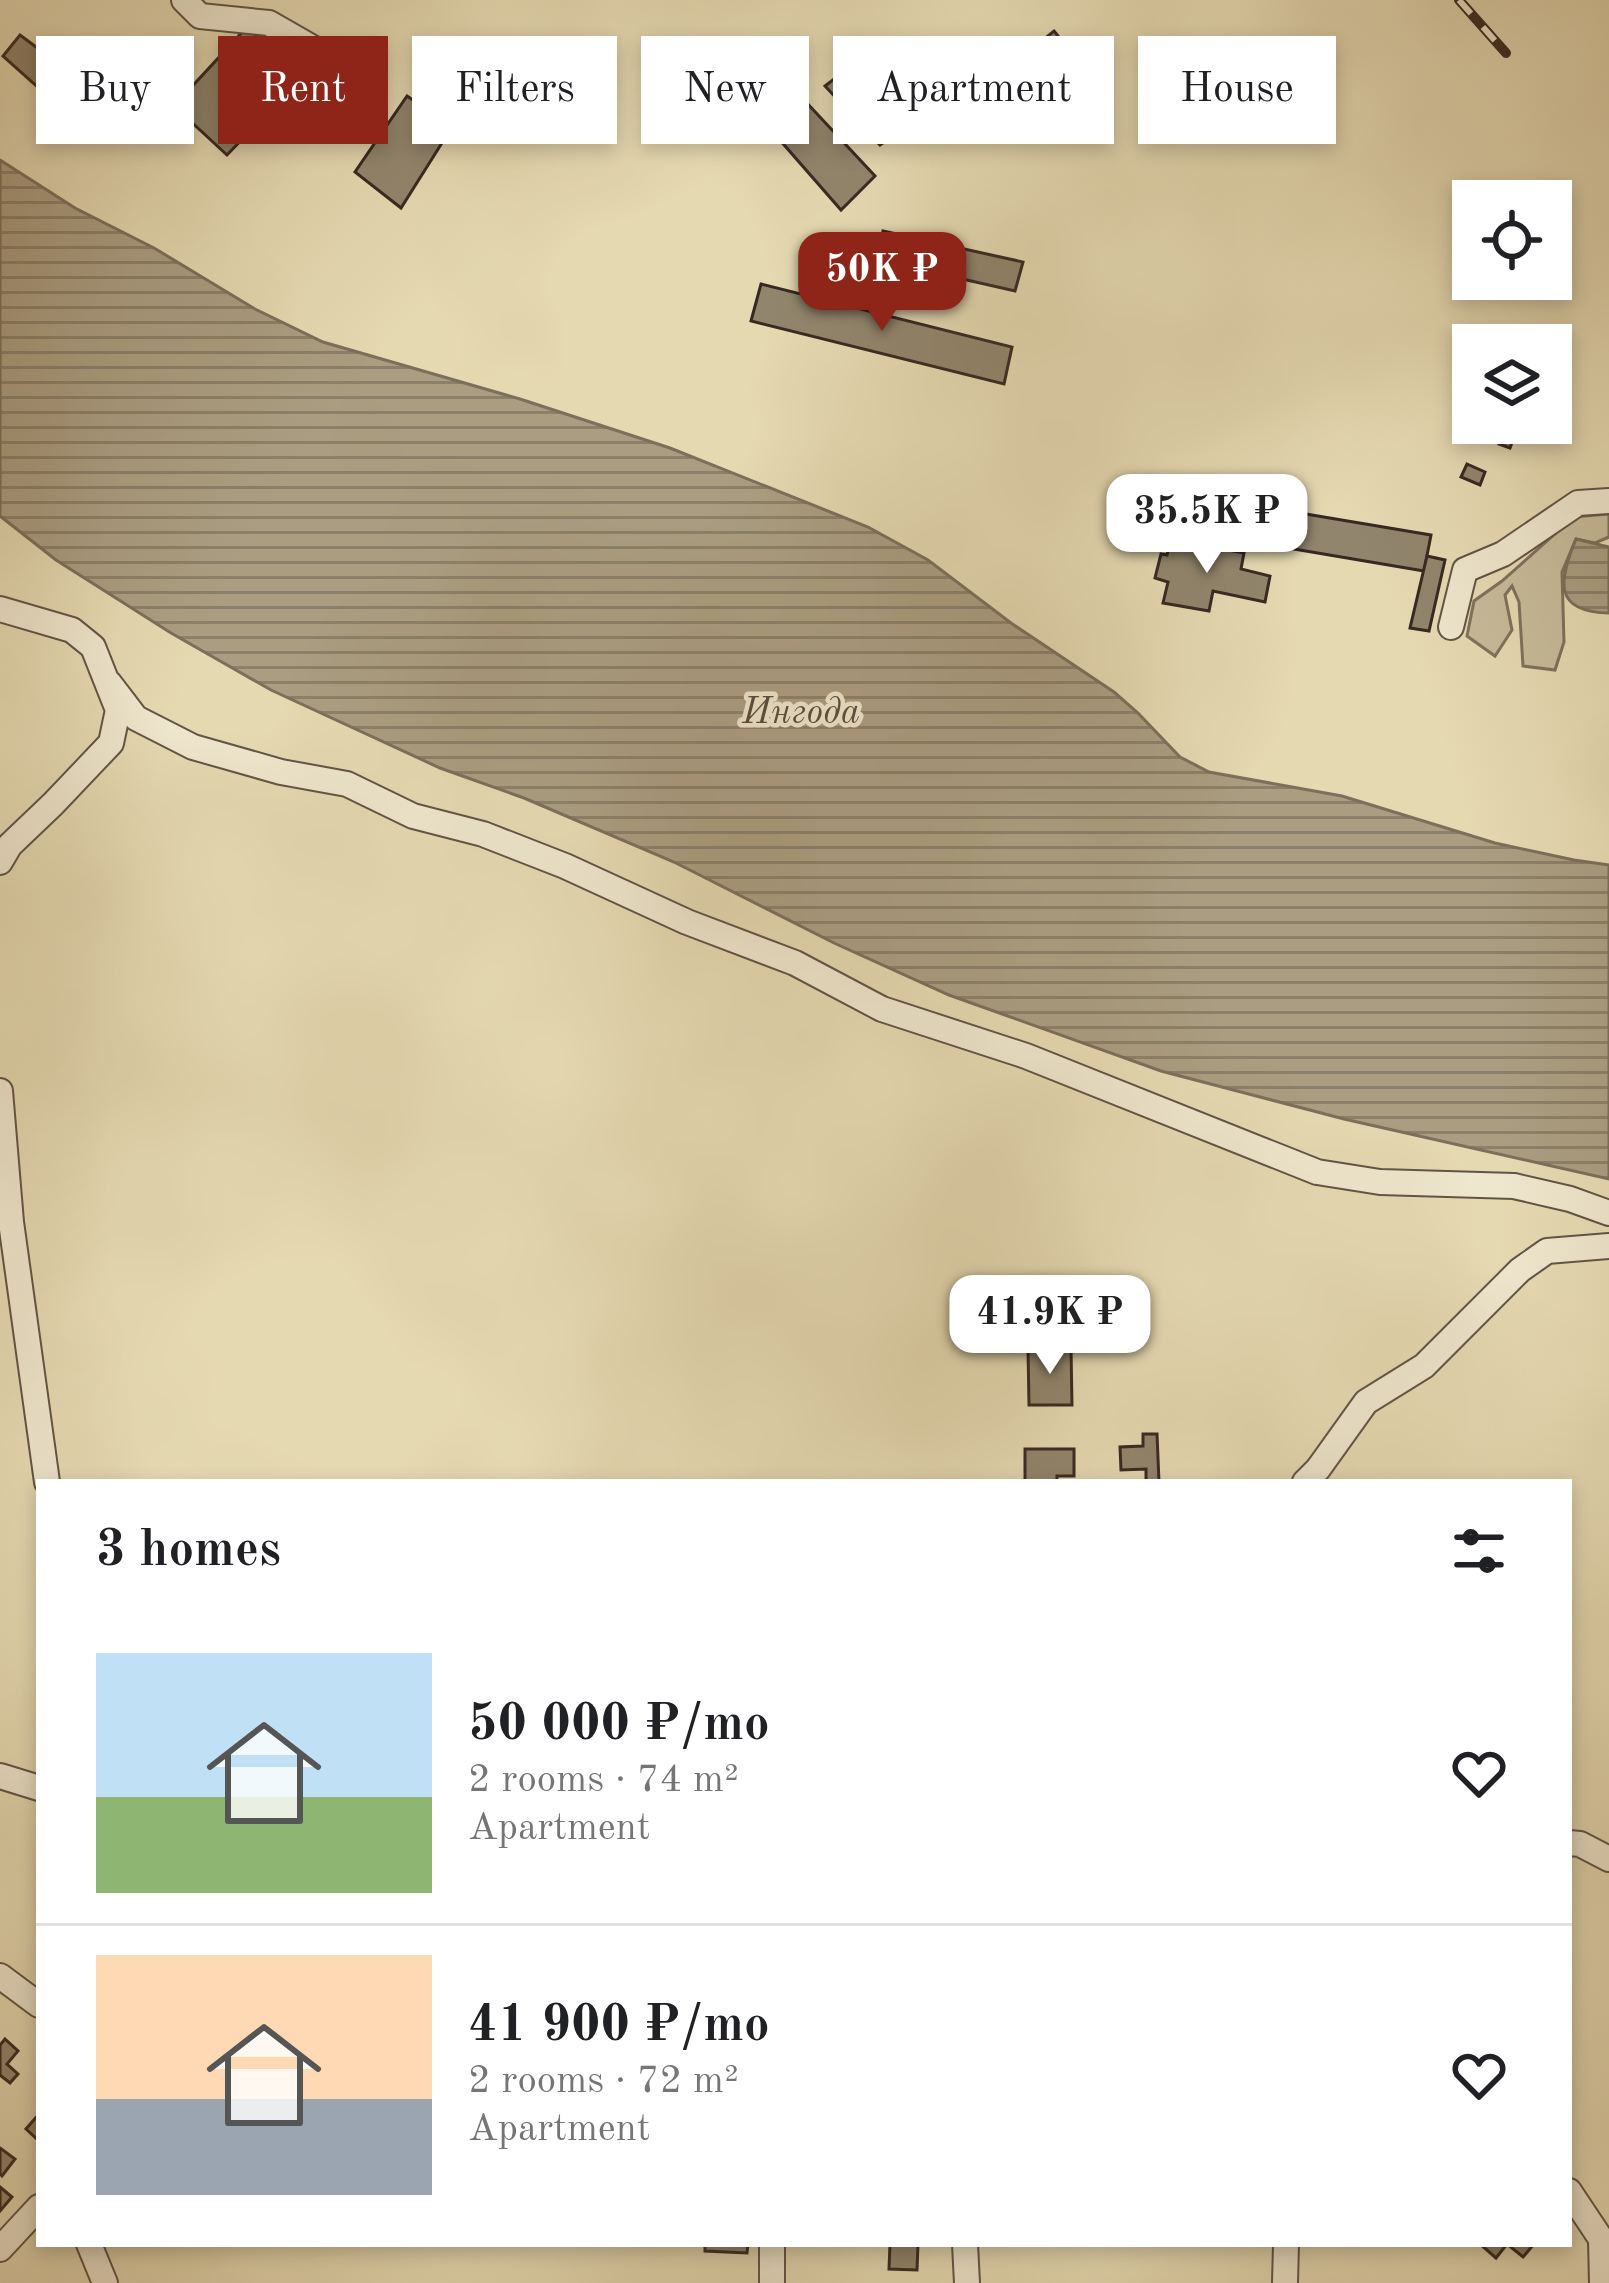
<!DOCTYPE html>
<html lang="en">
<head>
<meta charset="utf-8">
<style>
	:root { --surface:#fff; --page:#f2f2f2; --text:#202124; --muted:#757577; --line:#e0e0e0; --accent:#8f2418 }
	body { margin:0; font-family:"Old Standard TT",serif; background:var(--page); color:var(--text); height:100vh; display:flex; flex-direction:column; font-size:45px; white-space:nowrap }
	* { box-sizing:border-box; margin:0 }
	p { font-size:39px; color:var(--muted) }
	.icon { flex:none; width:66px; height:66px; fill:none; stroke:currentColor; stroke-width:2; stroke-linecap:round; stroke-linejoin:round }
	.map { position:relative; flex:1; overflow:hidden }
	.details { position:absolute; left:36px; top:1479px; width:1536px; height:768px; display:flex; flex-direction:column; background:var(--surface); border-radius:0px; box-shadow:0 6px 18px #0003 }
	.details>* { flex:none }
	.hud { position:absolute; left:36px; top:36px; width:1539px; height:108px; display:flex; gap:24px }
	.controls { position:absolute; left:1452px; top:180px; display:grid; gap:24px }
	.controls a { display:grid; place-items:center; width:120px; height:120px; border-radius:0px; background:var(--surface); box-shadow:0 6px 18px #0003; font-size:60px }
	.price { position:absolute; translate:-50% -102px; padding:0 27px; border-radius:24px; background:#fff; color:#222; font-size:39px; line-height:78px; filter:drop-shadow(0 3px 6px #0008) }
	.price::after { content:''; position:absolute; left:50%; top:72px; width:36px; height:27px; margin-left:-18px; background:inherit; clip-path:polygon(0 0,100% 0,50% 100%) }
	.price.current { background:var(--accent); color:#fff }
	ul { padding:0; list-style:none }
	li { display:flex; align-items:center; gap:36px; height:300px; padding:0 60px }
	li+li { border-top:3px solid var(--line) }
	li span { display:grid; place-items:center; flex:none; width:336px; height:240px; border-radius:0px; color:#555 }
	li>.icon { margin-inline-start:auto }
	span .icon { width:144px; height:144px; fill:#fffc; stroke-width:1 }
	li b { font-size:51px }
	h2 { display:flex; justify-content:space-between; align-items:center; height:144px; padding:0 60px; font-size:51px }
	.pill { padding:0 42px; border-radius:0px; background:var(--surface); box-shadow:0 6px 18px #0003; font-size:42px; line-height:108px }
	.pill.current { background:var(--accent); color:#fff }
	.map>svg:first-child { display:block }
	.grass { fill:#c7bb9a; stroke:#7f725e; stroke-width:3 }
	.water { fill:url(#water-rules); stroke:#7c6f5b; stroke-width:3 }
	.building { fill:#91856d; stroke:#372922; stroke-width:3 }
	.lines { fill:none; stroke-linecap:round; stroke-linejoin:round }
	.minor-casing { stroke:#625546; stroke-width:28 }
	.minor { stroke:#eee6cd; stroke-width:24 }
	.rail-casing { stroke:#372922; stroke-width:10 }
	.rail { stroke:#eee6cd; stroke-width:6; stroke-dasharray:18; stroke-linecap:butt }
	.labels { text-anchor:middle; stroke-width:9; stroke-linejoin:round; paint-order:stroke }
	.water-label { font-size:36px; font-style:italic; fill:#5a4c3e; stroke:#eee6cd }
</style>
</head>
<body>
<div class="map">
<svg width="1609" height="2283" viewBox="0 0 1609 2283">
	<defs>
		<pattern id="water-rules" width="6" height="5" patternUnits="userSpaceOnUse" patternTransform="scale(3)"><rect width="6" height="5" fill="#aa9d81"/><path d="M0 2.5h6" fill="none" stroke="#8b8069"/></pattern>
	</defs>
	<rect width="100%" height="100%" fill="#e5d9b2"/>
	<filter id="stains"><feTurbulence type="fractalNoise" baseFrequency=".00167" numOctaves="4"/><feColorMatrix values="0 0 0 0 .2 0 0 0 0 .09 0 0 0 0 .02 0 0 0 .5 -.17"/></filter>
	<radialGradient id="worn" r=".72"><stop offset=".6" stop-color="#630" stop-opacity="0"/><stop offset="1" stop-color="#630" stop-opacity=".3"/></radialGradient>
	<path class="grass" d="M1609,514V537L1595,543L1576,539L1562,572L1564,642L1555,670L1523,666L1519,602L1512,586L1505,595L1512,630L1495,656L1467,636L1474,601L1502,581L1574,517Z"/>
	<g class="water">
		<path d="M0,160L75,208L154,248L255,309L323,342L520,399L670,448L868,527L928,560L1011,623L1114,692L1138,713L1180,757L1209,772L1342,796L1495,843L1574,860L1609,865V1179L1344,1119L1161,1071L949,995L834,943L674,862L524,798L440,768L271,690L171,633L56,560L0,516Z"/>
		<path d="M1576,539L1609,547V613C1552,612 1559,580 1576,539Z"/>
	</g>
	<g class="building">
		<path d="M247,27L301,78L227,155L174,106Z"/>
		<path d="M1054,31L1075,57L997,125L972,97Z"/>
		<path d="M20,35L59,64L41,90L3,56Z"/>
		<path d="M842,73L897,133L880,145L825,86Z"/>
		<path d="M407,96L452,127L401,208L355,172Z"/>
		<path d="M805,101L875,176L841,210L772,131Z"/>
		<path d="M883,231L1023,262L1015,291L879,260Z"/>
		<path d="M761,284L1012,347L1004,384L751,321Z"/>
		<path d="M1502,433L1514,437L1510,448L1499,444Z"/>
		<path d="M1467,464L1485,472L1480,485L1461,477Z"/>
		<path d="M1294,512L1431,535L1424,571L1288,548Z"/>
		<path d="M1171,539L1244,553L1241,569L1270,576L1265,602L1213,591L1209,611L1163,603L1168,582L1155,578L1161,554L1167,555Z"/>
		<path d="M1427,556L1445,560L1429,631L1410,628Z"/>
		<path d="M1071,1348L1072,1405H1029L1028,1349Z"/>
		<path d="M1143,1434H1157L1159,1482H1146V1469L1121,1470L1120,1447L1143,1446Z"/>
		<path d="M1025,1449H1074V1476H1057V1482H1025Z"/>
		<path d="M5,2039L18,2051L7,2064L18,2074L10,2083L0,2075V2045Z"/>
		<path d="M39,2114V2141L26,2129Z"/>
		<path d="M0,2148L15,2159L2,2176L0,2174Z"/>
		<path d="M0,2187L12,2197L0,2211Z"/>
		<path d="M705,2244H748L747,2253L705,2251Z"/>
		<path d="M890,2244H918L917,2270L889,2269Z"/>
		<path d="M1480,2244H1507L1496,2258Z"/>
		<path d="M1507,2244H1534L1523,2257Z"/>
	</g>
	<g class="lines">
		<defs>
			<g id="minor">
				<path d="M184,0L200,16L269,23L323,54"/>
				<path d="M0,609L72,630L93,647L118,710L111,743L53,804L10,845L0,862"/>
				<path d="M1451,627L1465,570L1503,554L1578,503L1609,501"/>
				<path d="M110,684L136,718L193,747L281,772L347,784L413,816L483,834L565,866L687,922L795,963L882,1009L1026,1056L1317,1172L1380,1182L1514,1186L1570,1199L1609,1213"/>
				<path d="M0,1091L11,1222L47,1482"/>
				<path d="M1305,1482L1318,1469L1366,1402L1424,1366L1520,1270L1547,1251L1609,1246"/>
				<path d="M0,1776L39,1788"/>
				<path d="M1569,1843L1580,1844L1609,1859"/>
				<path d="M0,1976L39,2005"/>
				<path d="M1569,2191L1601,2239L1602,2283"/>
				<path d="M89,2244L105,2283"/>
				<path d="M965,2244L967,2283"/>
				<path d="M0,2249L39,2207"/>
				<path d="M772,2283V2244"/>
				<path d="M1285,2283L1286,2244"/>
			</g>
		</defs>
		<use href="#minor" class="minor-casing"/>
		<use href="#minor" class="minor"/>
		<defs>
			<path id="rail" d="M1459,0L1506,53"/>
		</defs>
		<use href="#rail" class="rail-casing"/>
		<use href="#rail" class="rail"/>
	</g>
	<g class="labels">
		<g class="water-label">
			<text x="801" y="723">Ингода</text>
		</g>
	</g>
	<rect width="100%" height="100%" filter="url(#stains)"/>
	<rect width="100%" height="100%" fill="url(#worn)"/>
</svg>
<div class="controls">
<a><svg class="icon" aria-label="locate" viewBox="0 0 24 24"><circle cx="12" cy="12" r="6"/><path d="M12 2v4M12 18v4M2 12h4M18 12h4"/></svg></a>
<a><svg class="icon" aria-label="layers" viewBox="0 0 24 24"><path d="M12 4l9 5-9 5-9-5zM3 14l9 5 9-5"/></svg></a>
</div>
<b class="price current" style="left:882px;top:334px">50K ₽</b>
<b class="price" style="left:1207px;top:576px">35.5K ₽</b>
<b class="price" style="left:1050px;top:1377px">41.9K ₽</b>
<div class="hud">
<a class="pill">Buy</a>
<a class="pill current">Rent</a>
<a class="pill">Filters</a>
<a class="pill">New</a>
<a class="pill">Apartment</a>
<a class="pill">House</a>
</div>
<section class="details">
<h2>3 homes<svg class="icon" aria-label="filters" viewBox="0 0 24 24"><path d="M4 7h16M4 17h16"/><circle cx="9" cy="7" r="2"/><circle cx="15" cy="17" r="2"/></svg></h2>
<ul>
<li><span style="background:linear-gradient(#bfe0f5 60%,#8fb573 0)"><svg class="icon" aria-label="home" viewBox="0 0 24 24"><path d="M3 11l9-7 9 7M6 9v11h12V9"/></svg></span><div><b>50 000 ₽/mo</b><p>2 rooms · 74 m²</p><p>Apartment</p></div><svg class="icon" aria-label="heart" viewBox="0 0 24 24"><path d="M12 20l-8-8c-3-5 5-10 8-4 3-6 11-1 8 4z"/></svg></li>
<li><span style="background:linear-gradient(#ffd9b3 60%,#9aa5b1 0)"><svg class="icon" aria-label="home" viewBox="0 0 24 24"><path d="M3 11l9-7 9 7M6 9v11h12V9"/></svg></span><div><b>41 900 ₽/mo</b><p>2 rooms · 72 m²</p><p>Apartment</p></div><svg class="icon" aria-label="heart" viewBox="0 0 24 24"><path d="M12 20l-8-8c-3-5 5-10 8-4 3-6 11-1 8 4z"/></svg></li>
</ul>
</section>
</div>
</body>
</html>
